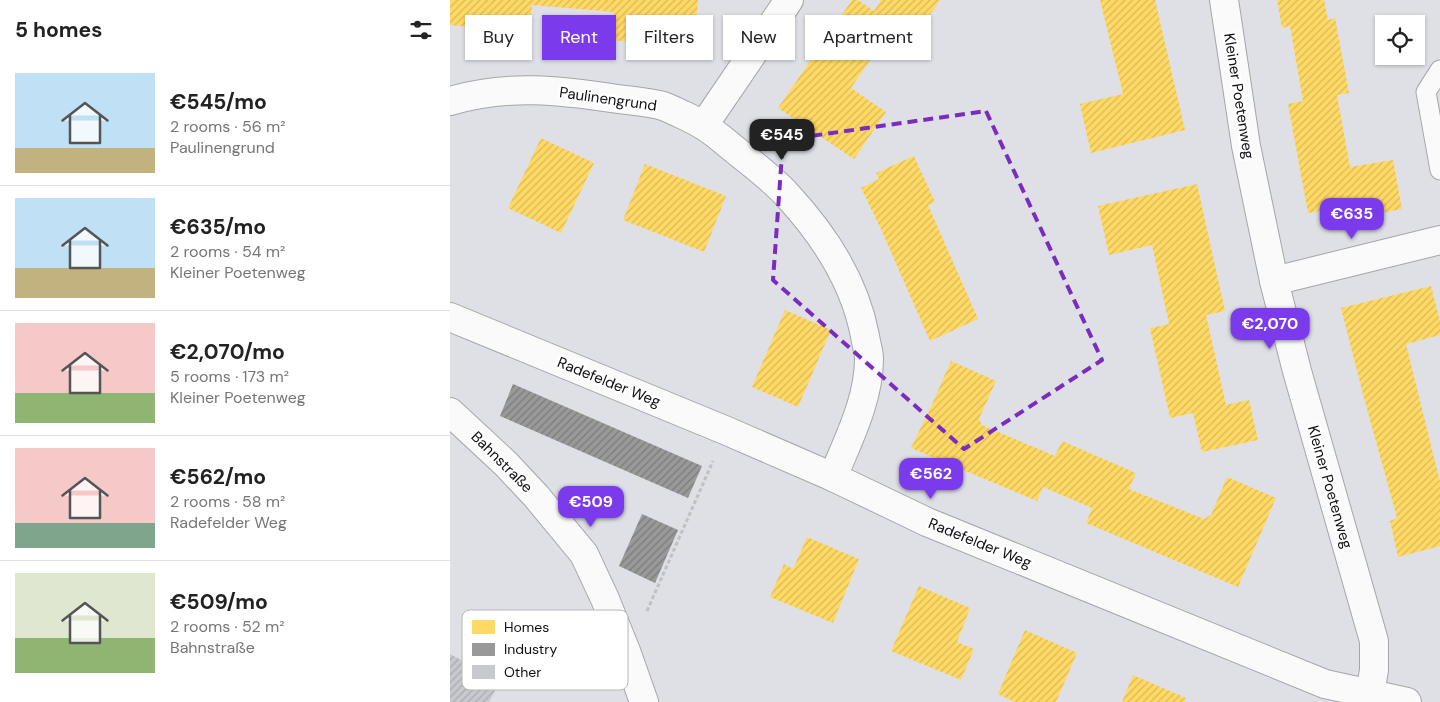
<!DOCTYPE html>
<html lang="en">
<head>
<meta charset="utf-8">
<style>
	:root { --surface:#fff; --page:#f6f6f6; --text:#222; --muted:#767676; --line:#e0e0e0; --accent:#7c3aed }
	body { margin:0; font-family:"DM Sans",sans-serif; background:var(--page); color:var(--text); height:100vh; display:flex; flex-direction:column; font-size:19px; white-space:nowrap }
	* { box-sizing:border-box; margin:0 }
	p { font-size:16px; color:var(--muted) }
	.icon { flex:none; width:28px; height:28px; fill:none; stroke:currentColor; stroke-width:2; stroke-linecap:round; stroke-linejoin:round }
	.map { position:relative; flex:1; overflow:hidden }
	.drawer { display:flex; flex-direction:column; background:var(--surface); width:450px }
	.drawer>* { flex:none }
	.hud { position:absolute; left:15px; top:15px; width:475px; height:45px; display:flex; gap:10px }
	.controls { position:absolute; left:925px; top:15px; display:grid; gap:10px }
	.controls a { display:grid; place-items:center; width:50px; height:50px; border-radius:0px; background:var(--surface); box-shadow:0 1px 4px #0004; font-size:25px }
	.price { position:absolute; translate:-50% -42px; padding:0 11px; border-radius:10px; background:var(--accent); color:#fff; font-size:16px; line-height:32px; filter:drop-shadow(0 1px 2px #0008) }
	.price::after { content:''; position:absolute; left:50%; top:30px; width:15px; height:11px; margin-left:-8px; background:inherit; clip-path:polygon(0 0,100% 0,50% 100%) }
	.price.current { background:#222; color:#fff }
	ul { padding:0; list-style:none }
	li { display:flex; align-items:center; gap:15px; height:125px; padding:0 15px }
	li+li { border-top:1px solid var(--line) }
	li span { display:grid; place-items:center; flex:none; width:140px; height:100px; border-radius:0px; color:#555 }
	li>.icon { margin-inline-start:auto }
	span .icon { width:60px; height:60px; fill:#fffc; stroke-width:1 }
	li b { font-size:21px }
	h2 { display:flex; justify-content:space-between; align-items:center; height:60px; padding:0 15px; font-size:21px }
	.chip { padding:0 18px; border-radius:0px; background:var(--surface); box-shadow:0 1px 4px #0004; font-size:18px; line-height:45px }
	.chip.current { background:var(--accent); color:#fff }
	main { display:flex; flex:1; min-height:0 }
	.map>svg:first-child { display:block }
	.homes { fill:url(#homes-hatch) }
	.industry { fill:url(#industry-hatch) }
	.building { fill:url(#building-hatch) }
	.lines { fill:none; stroke-linecap:round; stroke-linejoin:round }
	.service-casing { stroke:#a5a6ab; stroke-width:21 }
	.minor-casing { stroke:#a5a6ab; stroke-width:30 }
	.path { stroke:#bfc1c2; stroke-width:3; stroke-dasharray:4 2.5; stroke-linecap:butt }
	.service { stroke:#fafafb; stroke-width:19 }
	.minor { stroke:#fafafb; stroke-width:28 }
	.marked { fill:none; stroke:#7b2cbf; stroke-width:4; stroke-dasharray:10 6; stroke-linejoin:round }
	.labels { text-anchor:middle; stroke-width:5; stroke-linejoin:round; paint-order:stroke }
	.street-label { font-size:15px; fill:#0b0d10; stroke:#fff }
	.key { fill:#fff; stroke:#b6b6b7; stroke-width:1 }
	.key-label { font-size:14px; fill:#0b0d10 }
</style>
</head>
<body>
<main>
<section class="drawer">
<h2>5 homes<svg class="icon" aria-label="filters" viewBox="0 0 24 24"><path d="M4 7h16M4 17h16"/><circle cx="9" cy="7" r="2"/><circle cx="15" cy="17" r="2"/></svg></h2>
<ul>
<li><span style="background:linear-gradient(#bfe0f5 75%,#c2b280 0)"><svg class="icon" aria-label="home" viewBox="0 0 24 24"><path d="M3 11l9-7 9 7M6 9v11h12V9"/></svg></span><div><b>€545/mo</b><p>2 rooms · 56 m²</p><p>Paulinengrund</p></div></li>
<li><span style="background:linear-gradient(#bfe0f5 70%,#c2b280 0)"><svg class="icon" aria-label="home" viewBox="0 0 24 24"><path d="M3 11l9-7 9 7M6 9v11h12V9"/></svg></span><div><b>€635/mo</b><p>2 rooms · 54 m²</p><p>Kleiner Poetenweg</p></div></li>
<li><span style="background:linear-gradient(#f6c9c9 70%,#8fb573 0)"><svg class="icon" aria-label="home" viewBox="0 0 24 24"><path d="M3 11l9-7 9 7M6 9v11h12V9"/></svg></span><div><b>€2,070/mo</b><p>5 rooms · 173 m²</p><p>Kleiner Poetenweg</p></div></li>
<li><span style="background:linear-gradient(#f6c9c9 75%,#7fa58c 0)"><svg class="icon" aria-label="home" viewBox="0 0 24 24"><path d="M3 11l9-7 9 7M6 9v11h12V9"/></svg></span><div><b>€562/mo</b><p>2 rooms · 58 m²</p><p>Radefelder Weg</p></div></li>
<li><span style="background:linear-gradient(#dfe7d0 65%,#8fb573 0)"><svg class="icon" aria-label="home" viewBox="0 0 24 24"><path d="M3 11l9-7 9 7M6 9v11h12V9"/></svg></span><div><b>€509/mo</b><p>2 rooms · 52 m²</p><p>Bahnstraße</p></div></li>
</ul>
</section>
<div class="map">
<svg width="990" height="702" viewBox="0 0 990 702">
	<defs>
		<pattern id="homes-hatch" width="6" height="6" patternUnits="userSpaceOnUse" patternTransform="scale(1.25)"><rect width="6" height="6" fill="#ffd966"/><path d="M-1 1l2-2M0 6l6-6M5 7l2-2" fill="none" stroke="#d9b957"/></pattern>
		<pattern id="industry-hatch" width="6" height="6" patternUnits="userSpaceOnUse" patternTransform="scale(1.25)"><rect width="6" height="6" fill="#999"/><path d="M-1 1l2-2M0 6l6-6M5 7l2-2" fill="none" stroke="#7b7b7b"/></pattern>
		<pattern id="building-hatch" width="6" height="6" patternUnits="userSpaceOnUse" patternTransform="scale(1.25)"><rect width="6" height="6" fill="#c7c9ce"/><path d="M-1 1l2-2M0 6l6-6M5 7l2-2" fill="none" stroke="#aaabb0"/></pattern>
	</defs>
	<rect width="100%" height="100%" fill="#dee0e6"/>
	<g class="homes">
		<path d="M0,0H248L244,48L162,40L164,12L82,5L80,33L0,25Z"/>
		<path d="M402,0H408L424,11L431,0H490L464,39L444,25L401,88L436,112L404,159L328,108Z"/>
		<path d="M650,0H705L735,130L641,153L630,104L673,94Z"/>
		<path d="M827,0H874L878,20L885,18L899,93L887,95L900,167L943,160L952,209L909,217L907,204L858,213L838,104L853,101L840,26L832,28Z"/>
		<path d="M91,138L144,163L111,233L58,208Z"/>
		<path d="M464,156L485,202L478,205L528,319L480,341L430,227L411,188L429,179L426,173Z"/>
		<path d="M195,164L276,196L254,252L173,220Z"/>
		<path d="M747,184L775,311L756,315L776,405L799,400L808,440L752,452L743,413L720,418L700,328L719,324L702,245L659,255L648,206Z"/>
		<path d="M981,286L990,321V335L956,344L990,482V546L948,557L940,521L947,518L914,398L891,308Z"/>
		<path d="M335,310L381,330L348,407L302,387Z"/>
		<path d="M501,361L546,381L529,419L532,425L605,456L612,441L686,473L679,489L754,519L761,515L777,477L826,498L788,587L636,523L642,508L593,487L587,501L461,448L484,400Z"/>
		<path d="M357,537L409,559L383,623L320,597L334,564L343,569Z"/>
		<path d="M469,586L520,608L507,642L524,649L511,680L441,651Z"/>
		<path d="M575,630L627,653L606,702H565L548,694Z"/>
		<path d="M683,675L736,698L734,702H672Z"/>
	</g>
	<g class="industry">
		<path d="M63,384L252,466L238,498L50,416Z"/>
		<path d="M192,514L228,530L205,583L169,566Z"/>
	</g>
	<path class="building" d="M0,654L50,681L39,702H0Z"/>
	<g class="lines">
		<defs>
			<path id="service" d="M990,70L976,92L990,170"/>
			<g id="minor">
				<path d="M774,0L796,146L824,281L847,371L924,641V670L920,694"/>
				<path d="M0,101C59,84 109,90 168,99C183,101 199,102 213,106C223,110 245,120 254,126C264,132 274,141 284,149C302,164 322,178 338,196C374,235 405,283 415,336C416,344 419,351 419,359C419,400 398,440 383,477"/>
				<path d="M254,125L339,0"/>
				<path d="M824,281L990,240"/>
				<path d="M0,317L277,431L383,477L477,522L875,684L957,702"/>
				<path d="M0,412L56,464L86,496L134,554L155,599L176,651L194,702"/>
			</g>
		</defs>
		<use href="#service" class="service-casing"/>
		<use href="#minor" class="minor-casing"/>
		<path class="path" d="M197,611L263,461"/>
		<use href="#service" class="service"/>
		<use href="#minor" class="minor"/>
	</g>
	<path class="marked" d="M536,111L652,360L514,449L323,280L333,140Z"/>
	<g class="labels">
		<g class="street-label">
			<text transform="translate(789 96) rotate(81)" y="5">Kleiner Poetenweg</text>
			<text transform="translate(158 99) rotate(8)" y="5">Paulinengrund</text>
			<text transform="translate(159 382) rotate(22)" y="5">Radefelder Weg</text>
			<text transform="translate(52 462) rotate(45)" y="5">Bahnstraße</text>
			<text transform="translate(880 487) rotate(74)" y="5">Kleiner Poetenweg</text>
			<text transform="translate(530 543) rotate(22)" y="5">Radefelder Weg</text>
		</g>
	</g>
	<rect x="12" y="610" width="166" height="80" rx="8" class="key"/>
	<rect x="22" y="620" width="23" height="14" fill="#ffd966"/>
	<rect x="22" y="643" width="23" height="13" fill="#999"/>
	<rect x="22" y="665" width="23" height="14" fill="#c7c9ce"/>
	<g class="key-label">
		<text x="54" y="632">Homes</text>
		<text x="54" y="654">Industry</text>
		<text x="54" y="677">Other</text>
	</g>
</svg>
<div class="controls">
<a><svg class="icon" aria-label="locate" viewBox="0 0 24 24"><circle cx="12" cy="12" r="6"/><path d="M12 2v4M12 18v4M2 12h4M18 12h4"/></svg></a>
</div>
<b class="price current" style="left:332px;top:161px">€545</b>
<b class="price" style="left:902px;top:240px">€635</b>
<b class="price" style="left:820px;top:350px">€2,070</b>
<b class="price" style="left:481px;top:500px">€562</b>
<b class="price" style="left:141px;top:528px">€509</b>
<div class="hud">
<a class="chip">Buy</a>
<a class="chip current">Rent</a>
<a class="chip">Filters</a>
<a class="chip">New</a>
<a class="chip">Apartment</a>
</div>
</div>
</main>
</body>
</html>
